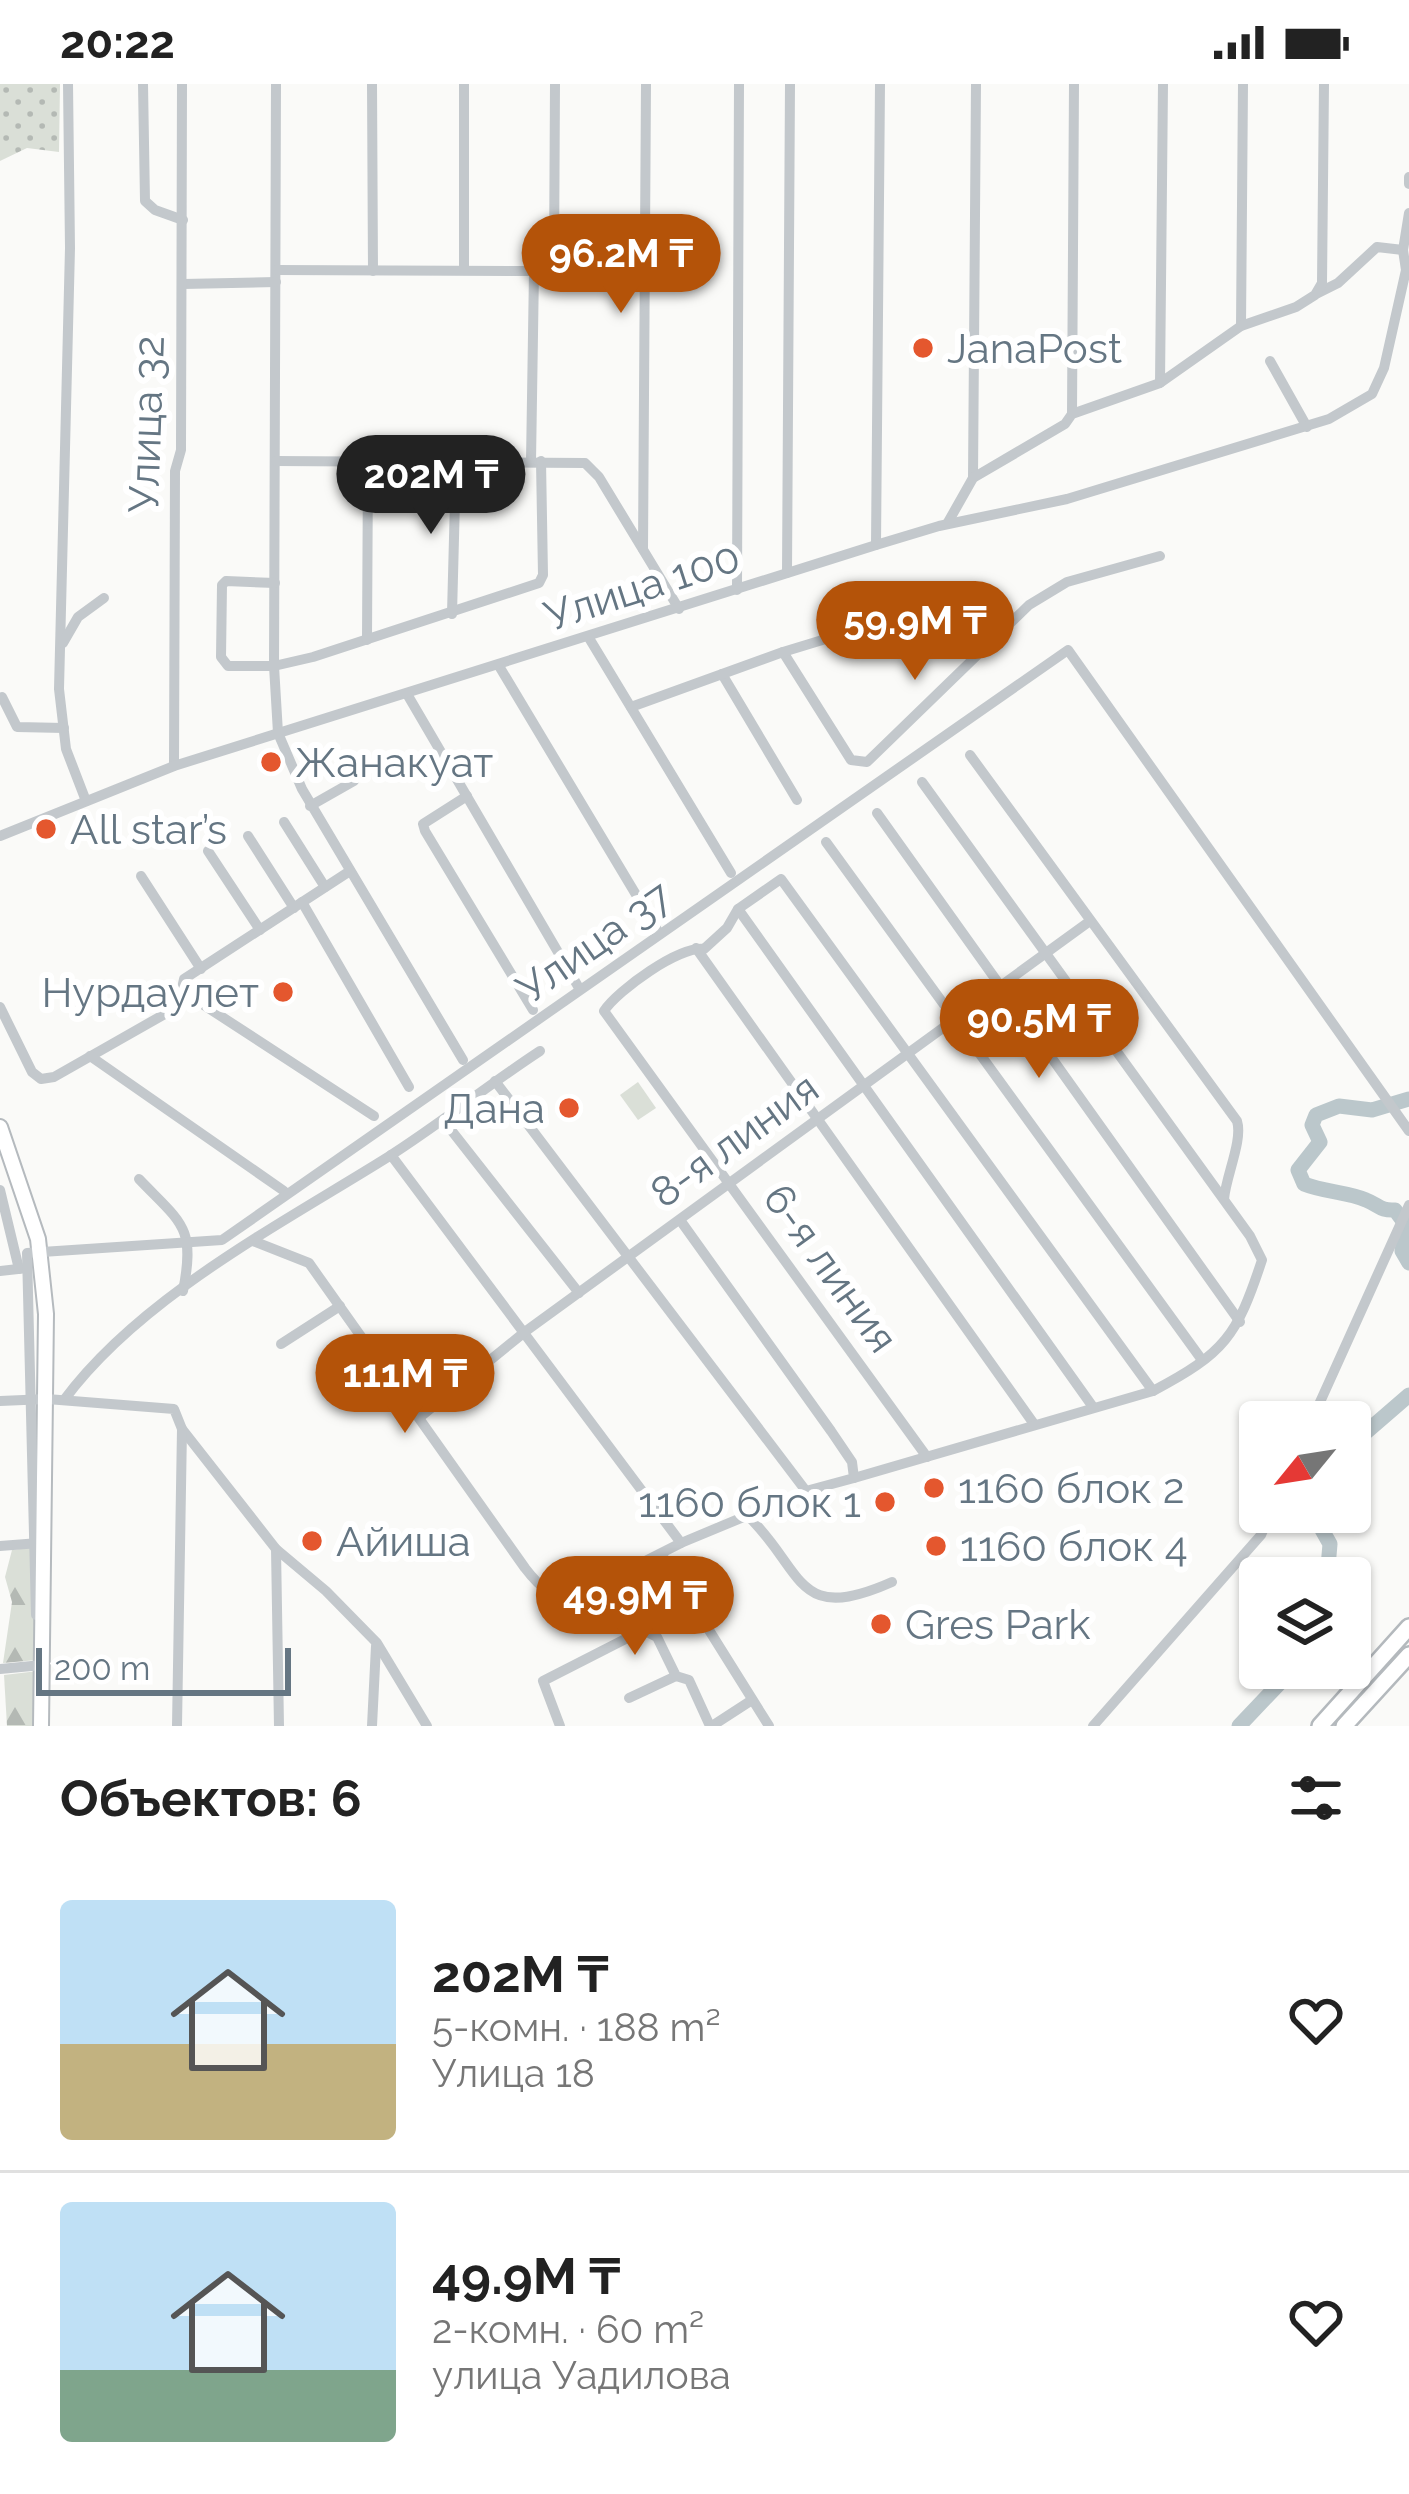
<!DOCTYPE html>
<html lang="ru">
<head>
<meta charset="utf-8">
<style>
	:root { --surface:#fff; --page:#f2f2f2; --text:#222; --muted:#767676; --line:#e0e0e0; --accent:#b45309 }
	body { margin:0; font-family:Raleway,sans-serif; background:var(--page); color:var(--text); height:100vh; display:flex; flex-direction:column; font-size:45px; white-space:nowrap }
	* { box-sizing:border-box; margin:0 }
	p { font-size:39px; color:var(--muted) }
	.icon { flex:none; width:66px; height:66px; fill:none; stroke:currentColor; stroke-width:2; stroke-linecap:round; stroke-linejoin:round }
	.map { position:relative; height:1642px; overflow:hidden }
	.drawer { display:flex; flex-direction:column; background:var(--surface); flex:1 }
	.drawer>* { flex:none }
	.needle { width:78px; rotate:240deg }
	.buttons { position:absolute; left:1239px; top:1317px; display:grid; gap:24px }
	.buttons a { display:grid; place-items:center; width:132px; height:132px; border-radius:12px; background:var(--surface); box-shadow:0 3px 9px #0004; font-size:60px }
	.scale { position:absolute; left:36px; bottom:30px; width:255px; box-sizing:border-box; padding-left:12px; border:6px solid #657683; border-top:0; font-size:33px; line-height:42px; white-space:nowrap; color:#657683; -webkit-text-stroke:9px #fff; paint-order:stroke }
	.price { position:absolute; translate:-50% -102px; padding:0 27px; border-radius:42px; background:var(--accent); color:#fff; font-size:39px; line-height:78px; filter:drop-shadow(0 3px 6px #0008) }
	.price::after { content:''; position:absolute; left:50%; top:72px; width:36px; height:27px; margin-left:-18px; background:inherit; clip-path:polygon(0 0,100% 0,50% 100%) }
	.price.on { background:#222; color:#fff }
	ul { padding:0; list-style:none }
	li { display:flex; align-items:center; gap:36px; height:300px; padding:0 60px }
	li+li { border-top:3px solid var(--line) }
	li span { display:grid; place-items:center; flex:none; width:336px; height:240px; border-radius:12px; color:#555 }
	li>.icon { margin-inline-start:auto }
	span .icon { width:144px; height:144px; fill:#fffc; stroke-width:1 }
	li b { font-size:51px }
	h2 { display:flex; justify-content:space-between; align-items:center; height:144px; padding:0 60px; font-size:51px }
	.status { display:flex; justify-content:space-between; align-items:center; height:84px; padding:0 60px; background:var(--surface); direction:ltr }
	.status svg { height:33px; fill:currentColor }
	.map>svg:first-child { display:block }
	.grass { fill:url(#grass-dots) }
	.forest { fill:url(#forest-firs) }
	.pitch { fill:#dadfd7 }
	.lines { fill:none; stroke-linecap:round; stroke-linejoin:round }
	.river { stroke:#bbc7cb; stroke-width:15 }
	.major-casing { stroke:#b5babe; stroke-width:18 }
	.highway-casing { stroke:#b4b9bd; stroke-width:20 }
	.minor { stroke:#c3c8cc; stroke-width:10 }
	.major { stroke:#fff; stroke-width:14 }
	.highway { stroke:#fff; stroke-width:15 }
	.poi-dot { fill:#e4572e; stroke:#fff; stroke-width:4.5 }
	.labels { text-anchor:middle; stroke-width:12; stroke-linejoin:round; paint-order:stroke }
	.poi-label { font-size:42px; fill:#657683; stroke:#fff; text-anchor:start }
	.street-label { font-size:42px; fill:#657683; stroke:#fff }
</style>
</head>
<body>
<div class="status"><b>20:22</b><svg viewBox="0 0 49 12"><path d="M0 12V9h3v3zM5 12V6h3v6zM10 12V3h3v9zM15 12V0h3v12zM26 1h20v11H26zM47 4h2v5h-2z"/></svg></div>
<div class="map">
<svg width="1409" height="1642" viewBox="0 0 1409 1642">
	<defs>
		<pattern id="grass-dots" width="8" height="8" patternUnits="userSpaceOnUse" patternTransform="scale(3)"><rect width="8" height="8" fill="#dadfd7"/><path d="M2 2h.1M6 6h.1" fill="none" stroke="#b4b9b4" stroke-width="1.8" stroke-linecap="round"/></pattern>
		<pattern id="forest-firs" width="22" height="20" patternUnits="userSpaceOnUse" patternTransform="scale(3)"><rect width="22" height="20" fill="#dadfd7"/><path d="M5 1l3.5 6h-7zM16 11l3.5 6h-7z" fill="#b4b9b4"/></pattern>
	</defs>
	<rect width="100%" height="100%" fill="#fafaf8"/>
	<path class="grass" d="M0,0H60L59,68L27,64L0,77Z"/>
	<g class="forest">
		<path d="M34,1463L37,1576L3,1579L12,1518L5,1493L12,1466Z"/>
		<path d="M38,1587V1642H7L4,1591Z"/>
	</g>
	<path class="pitch" d="M638,998L656,1024L638,1036L620,1011Z"/>
	<g class="lines">
		<g class="river">
			<path d="M1409,1015L1372,1026L1339,1022L1316,1031L1312,1041L1320,1058L1298,1086L1304,1100C1324,1108 1347,1108 1366,1116C1379,1121 1380,1127 1395,1126L1406,1141L1402,1167L1409,1179"/>
			<path d="M1350,1362L1409,1311"/>
			<path d="M1312,1428L1330,1460L1328,1483L1334,1494L1352,1489L1356,1509L1350,1524"/>
			<path d="M1239,1642L1294,1584"/>
		</g>
		<defs>
			<path id="major" d="M0,1043L38,1155L46,1230L41,1642"/>
			<g id="highway">
				<path d="M1320,1642L1409,1543"/>
				<path d="M1344,1642L1409,1571"/>
			</g>
		</defs>
		<use href="#major" class="major-casing"/>
		<use href="#highway" class="highway-casing"/>
		<g class="minor">
			<path d="M68,0L70,164L59,605L66,665L86,717"/>
			<path d="M143,0L145,117L155,126L183,136"/>
			<path d="M276,0L274,582L278,649L302,705L463,976"/>
			<path d="M372,0L373,187"/>
			<path d="M1409,93V100"/>
			<path d="M276,186L534,187"/>
			<path d="M464,186V0"/>
			<path d="M183,200L276,198"/>
			<path d="M1318,209L1338,199L1377,163L1403,166L1409,129"/>
			<path d="M1241,242L1243,0"/>
			<path d="M1270,277L1307,343"/>
			<path d="M1160,299L1163,0"/>
			<path d="M1072,330L1074,0"/>
			<path d="M276,377L585,379L599,393L679,525"/>
			<path d="M531,377L534,187L545,185L554,177L555,0"/>
			<path d="M973,394L976,0"/>
			<path d="M947,440L973,394L1065,340L1072,330L1160,299L1241,242L1296,223L1315,211L1322,199L1324,0"/>
			<path d="M876,461L880,0"/>
			<path d="M643,465L646,0"/>
			<path d="M787,489L790,0"/>
			<path d="M275,499L226,497L222,501L221,573L228,582H274L313,573L539,499L543,491L541,377"/>
			<path d="M737,506L739,0"/>
			<path d="M452,530L456,378"/>
			<path d="M589,554L731,789"/>
			<path d="M367,556L368,378"/>
			<path d="M63,559L78,533L104,514"/>
			<path d="M783,568L851,676L867,678L1029,521L1067,498L1160,472"/>
			<path d="M499,582L659,849"/>
			<path d="M722,590L797,716"/>
			<path d="M407,610L579,904"/>
			<path d="M2,613L17,643L64,644"/>
			<path d="M631,623L783,568L960,514C980,513 991,535 995,553"/>
			<path d="M970,671L1237,1037C1243,1056 1226,1092 1224,1115"/>
			<path d="M174,682L175,387L181,366L182,0"/>
			<path d="M467,712L423,740L425,747L533,926"/>
			<path d="M310,722L354,697"/>
			<path d="M877,729L1240,1238"/>
			<path d="M284,738L325,803"/>
			<path d="M0,752L174,682L876,461L939,442L1067,415L1329,335L1372,310L1384,284L1406,186L1403,166"/>
			<path d="M248,752L294,824"/>
			<path d="M826,758L1202,1276"/>
			<path d="M208,767L260,846"/>
			<path d="M141,792L201,885"/>
			<path d="M302,818L409,1003"/>
			<path d="M738,825L1093,1323"/>
			<path d="M696,864L1034,1340"/>
			<path d="M179,919L184,895L350,787"/>
			<path d="M0,923L32,988L41,995L54,993L193,914L374,1032"/>
			<path d="M90,972L284,1107"/>
			<path d="M495,997L806,1407"/>
			<path d="M444,1037L579,1209"/>
			<path d="M391,1071L681,1459"/>
			<path d="M139,1095C181,1139 196,1142 183,1207"/>
			<path d="M0,1106L19,1185"/>
			<path d="M253,1157L309,1179L525,1484C541,1505 551,1513 578,1511L681,1459L806,1407L854,1394L852,1378L831,1347L680,1136"/>
			<path d="M0,1187L27,1184"/>
			<path d="M281,1260L340,1222"/>
			<path d="M64,1316C140,1213 281,1140 388,1073C440,1040 488,1001 540,967"/>
			<path d="M0,1317L47,1315L174,1325L182,1345L276,1465L326,1507L377,1559L427,1642"/>
			<path d="M420,1333L526,1247L1090,837"/>
			<path d="M1311,1338L1409,1121"/>
			<path d="M927,1373L604,927C618,906 679,862 704,865L727,844L738,825L781,795L1153,1307"/>
			<path d="M854,1394L1153,1307C1225,1269 1237,1252 1262,1176L1250,1152L922,698"/>
			<path d="M749,1433C805,1488 795,1541 892,1498"/>
			<path d="M0,1462L39,1459"/>
			<path d="M276,1465L279,1642"/>
			<path d="M662,1471L769,1642"/>
			<path d="M36,1531L27,1169L222,1156L1068,566L1409,1047"/>
			<path d="M0,1585L42,1581"/>
			<path d="M629,1614L676,1592"/>
			<path d="M177,1642L182,1345"/>
			<path d="M372,1642L376,1562"/>
			<path d="M560,1642L543,1597L643,1546L657,1553L676,1592L689,1596L710,1642"/>
			<path d="M712,1642L752,1616"/>
			<path d="M1093,1642L1261,1451L1271,1428"/>
		</g>
		<use href="#major" class="major"/>
		<use href="#highway" class="highway"/>
	</g>
	<g class="poi-dot">
		<circle cx="923" cy="264" r="12"/>
		<circle cx="271" cy="678" r="12"/>
		<circle cx="46" cy="745" r="12"/>
		<circle cx="283" cy="908" r="12"/>
		<circle cx="569" cy="1024" r="12"/>
		<circle cx="934" cy="1404" r="12"/>
		<circle cx="885" cy="1418" r="12"/>
		<circle cx="312" cy="1457" r="12"/>
		<circle cx="936" cy="1462" r="12"/>
		<circle cx="881" cy="1540" r="12"/>
	</g>
	<g class="labels">
		<g class="poi-label">
			<text x="947" y="279">JanaPost</text>
			<text x="295" y="693">Жанакуат</text>
			<text x="70" y="760">All star’s</text>
			<text x="259" y="923" text-anchor="end">Нурдаулет</text>
			<text x="545" y="1039" text-anchor="end">Дана</text>
			<text x="958" y="1419">1160 блок 2</text>
			<text x="861" y="1433" text-anchor="end">1160 блок 1</text>
			<text x="336" y="1472">Айиша</text>
			<text x="960" y="1477">1160 блок 4</text>
			<text x="905" y="1555">Gres Park</text>
		</g>
		<g class="street-label">
			<text transform="translate(146 340) rotate(-88)" y="15">Улица 32</text>
			<text transform="translate(642 502) rotate(-18)" y="15">Улица 100</text>
			<text transform="translate(594 858) rotate(-35)" y="15">Улица 37</text>
			<text transform="translate(734 1056) rotate(-36)" y="15">8-я линия</text>
			<text transform="translate(831 1184) rotate(54)" y="15">6-я линия</text>
		</g>
	</g>
</svg>
<div class="buttons">
<a><svg class="needle" viewBox="-14 -14 28 28"><path d="M0-13l5 13h-10z" fill="#e53935"/><path d="M0 13l5-13h-10z" fill="#767676"/></svg></a>
<a><svg class="icon" aria-label="layers" viewBox="0 0 24 24"><path d="M12 4l9 5-9 5-9-5zM3 14l9 5 9-5"/></svg></a>
</div>
<div class="scale">200 m</div>
<b class="price" style="left:621px;top:232px">96.2M ₸</b>
<b class="price on" style="left:431px;top:453px">202M ₸</b>
<b class="price" style="left:915px;top:599px">59.9M ₸</b>
<b class="price" style="left:1039px;top:997px">90.5M ₸</b>
<b class="price" style="left:405px;top:1352px">111M ₸</b>
<b class="price" style="left:635px;top:1574px">49.9M ₸</b>
</div>
<section class="drawer">
<h2>Объектов: 6<svg class="icon" aria-label="filters" viewBox="0 0 24 24"><path d="M4 7h16M4 17h16"/><circle cx="9" cy="7" r="2"/><circle cx="15" cy="17" r="2"/></svg></h2>
<ul>
<li><span style="background:linear-gradient(#bfe0f5 60%,#c2b280 0)"><svg class="icon" aria-label="home" viewBox="0 0 24 24"><path d="M3 11l9-7 9 7M6 9v11h12V9"/></svg></span><div><b>202M ₸</b><p>5-комн. · 188 m²</p><p>Улица 18</p></div><svg class="icon" aria-label="heart" viewBox="0 0 24 24"><path d="M12 20l-8-8c-3-5 5-10 8-4 3-6 11-1 8 4z"/></svg></li>
<li><span style="background:linear-gradient(#bfe0f5 70%,#7fa58c 0)"><svg class="icon" aria-label="home" viewBox="0 0 24 24"><path d="M3 11l9-7 9 7M6 9v11h12V9"/></svg></span><div><b>49.9M ₸</b><p>2-комн. · 60 m²</p><p>улица Уадилова</p></div><svg class="icon" aria-label="heart" viewBox="0 0 24 24"><path d="M12 20l-8-8c-3-5 5-10 8-4 3-6 11-1 8 4z"/></svg></li>
</ul>
</section>
</body>
</html>
